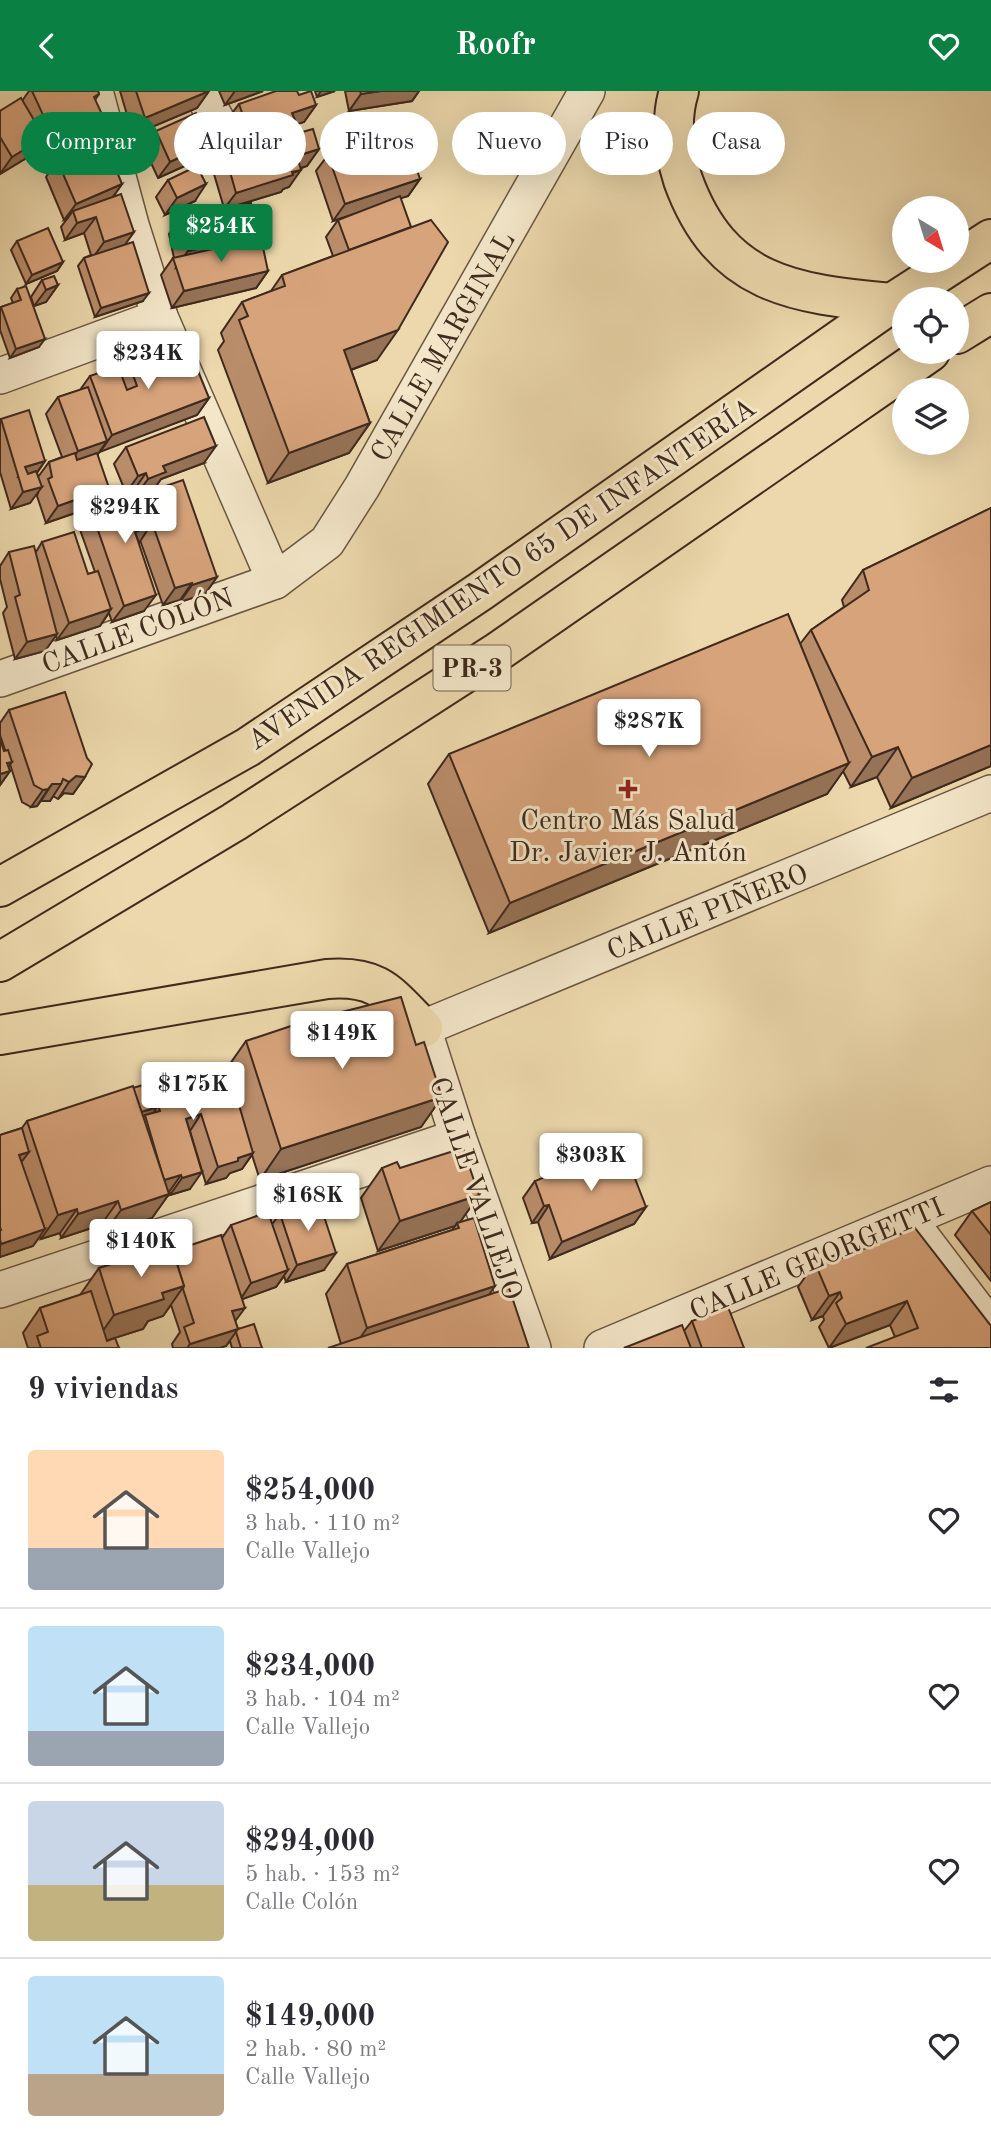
<!DOCTYPE html>
<html lang="es">
<head>
<meta charset="utf-8">
<style>
	:root { --surface:#fff; --page:#f7f7f7; --text:#2b2b33; --muted:#7c7c81; --line:#e1e1e2; --accent:#0b8043 }
	body { margin:0; font-family:"Old Standard TT",serif; background:var(--page); color:var(--text); height:100vh; display:flex; flex-direction:column; font-size:26px; white-space:nowrap }
	* { box-sizing:border-box; margin:0 }
	p { font-size:23px; color:var(--muted) }
	.icon { flex:none; width:38px; height:38px; fill:none; stroke:currentColor; stroke-width:2; stroke-linecap:round; stroke-linejoin:round }
	.map { position:relative; height:1257px; overflow:hidden }
	.panel { display:flex; flex-direction:column; background:var(--surface); flex:1 }
	.panel>* { flex:none }
	.hud { position:absolute; left:21px; top:21px; width:950px; height:63px; display:flex; gap:14px }
	.needle { width:46px; rotate:142deg }
	.tools { position:absolute; left:892px; top:105px; display:grid; gap:14px }
	.tools a { display:grid; place-items:center; width:77px; height:77px; border-radius:50%; background:var(--surface); box-shadow:0 7px 28px #0002; font-size:35px }
	.price { position:absolute; translate:-50% -60px; padding:0 16px; border-radius:7px; background:#fff; color:#222; font-size:23px; line-height:46px; filter:drop-shadow(0 2px 4px #0008) }
	.price::after { content:''; position:absolute; left:50%; top:42px; width:21px; height:16px; margin-left:-10px; background:inherit; clip-path:polygon(0 0,100% 0,50% 100%) }
	.price.on { background:var(--accent); color:#fff }
	ul { padding:0; list-style:none }
	li { display:flex; align-items:center; gap:21px; height:175px; padding:0 28px }
	li+li { border-top:2px solid var(--line) }
	li span { display:grid; place-items:center; flex:none; width:196px; height:140px; border-radius:7px; color:#555 }
	li>.icon { margin-inline-start:auto }
	span .icon { width:84px; height:84px; fill:#fffc; stroke-width:1 }
	li b { font-size:30px }
	h2 { display:flex; justify-content:space-between; align-items:center; height:84px; padding:0 28px; font-size:30px }
	.pill { padding:0 24px; border-radius:32px; background:var(--surface); box-shadow:0 7px 28px #0002; font-size:24px; line-height:63px }
	.pill.on { background:var(--accent); color:#fff }
	header { display:flex; justify-content:space-between; align-items:center; height:91px; padding:0 28px; background:var(--accent); color:#fff; font-size:32px; font-weight:700 }
	.map>svg:first-child { display:block }
	.lines { fill:none; stroke-linecap:round; stroke-linejoin:round }
	.street-casing { stroke:#6a5642; stroke-width:38 }
	.highway-casing { stroke:#3f2a1e; stroke-width:42 }
	.street { stroke:#f3e6c9; stroke-width:35 }
	.highway { stroke:#ecd8ac; stroke-width:38 }
	.wall { fill:#b98c6a; stroke:#3f2a1e; stroke-width:2 }
	.shaded-wall { fill:#967256; stroke:#3f2a1e; stroke-width:2 }
	.building { fill:#d7a37b; stroke:#3f2a1e; stroke-width:2 }
	.poi-dot { fill:#8f2418; stroke:#f3e6c9; stroke-width:2.5 }
	.labels { text-anchor:middle; stroke-width:6; stroke-linejoin:round; paint-order:stroke }
	.shield { fill:#f3e6c9; stroke:#756251; stroke-width:2 }
	.shield-label { font-size:26px; font-weight:bold; fill:#3f2a1e }
	.street-label { font-size:28px; fill:#3f2a1e; stroke:#f3e6c9 }
	.poi-label { font-size:28px; fill:#3f2a1e; stroke:#f3e6c9 }
</style>
</head>
<body>
<header><svg class="icon" aria-label="back" viewBox="0 0 24 24"><path d="M15 5l-7 7 7 7"/></svg>Roofr<svg class="icon" aria-label="heart" viewBox="0 0 24 24"><path d="M12 20l-8-8c-3-5 5-10 8-4 3-6 11-1 8 4z"/></svg></header>
<div class="map">
<svg width="991" height="1257" viewBox="0 0 991 1257">
	<rect width="100%" height="100%" fill="#ecd8ac"/>
	<filter id="stains"><feTurbulence type="fractalNoise" baseFrequency=".00286" numOctaves="4"/><feColorMatrix values="0 0 0 0 .2 0 0 0 0 .09 0 0 0 0 .02 0 0 0 .5 -.17"/></filter>
	<radialGradient id="worn" r=".72"><stop offset=".6" stop-color="#630" stop-opacity="0"/><stop offset="1" stop-color="#630" stop-opacity=".3"/></radialGradient>
	<g class="lines">
		<defs>
			<g id="street">
				<path d="M95,0L131,134L160,226L275,490"/>
				<path d="M201,0L231,56"/>
				<path d="M0,285L160,226"/>
				<path d="M0,588L275,490L327,451L362,396L587,0"/>
				<path d="M909,1129L991,1237"/>
				<path d="M0,1199L458,1046"/>
				<path d="M533,1257L458,1046L423,937L991,702"/>
				<path d="M602,1257L991,1093"/>
			</g>
			<g id="highway">
				<path d="M679,0C670,29 674,61 683,89C721,194 793,203 892,212"/>
				<path d="M957,243L991,222"/>
				<path d="M0,796L248,656L481,500L892,212L991,148"/>
				<path d="M0,871L234,731L496,562L930,261"/>
				<path d="M0,944L327,888C379,884 389,903 423,937"/>
			</g>
		</defs>
		<use href="#street" class="street-casing"/>
		<use href="#highway" class="highway-casing"/>
		<use href="#street" class="street"/>
		<use href="#highway" class="highway"/>
	</g>
	<g class="wall">
		<path d="M29,0H98L99,3L95,9L98,58L70,70L73,76L122,93L113,106L134,141L125,153L143,210L95,226L78,175L84,167L91,164L84,142L65,149L61,136L67,128L64,129L46,86L50,80H49L38,56L33,63L0,83V20L22,10Z"/>
		<path d="M120,0H209L197,17L133,44Z"/>
		<path d="M219,0H263L225,14Z"/>
		<path d="M315,0H335L317,6Z"/>
		<path d="M345,0H419L412,10L349,20Z"/>
		<path d="M299,4L316,14L304,31L291,35L287,41L288,45L319,58L307,75L301,77L289,96L283,98L281,101L238,114L257,145L255,149L268,180L256,197L172,217L161,184L173,167H174L169,143L181,126L224,117L211,73L223,56L235,53L227,29L239,13Z"/>
		<path d="M156,40L198,69L158,87L144,57Z"/>
		<path d="M328,64L342,76L420,88L408,105L400,107L377,269L351,279L370,332L349,362L268,392L218,259L224,250L221,242L242,211L271,200L282,184L333,165L326,146L338,129L351,124L333,130L316,80Z"/>
		<path d="M168,89L195,110L165,124L156,106Z"/>
		<path d="M17,150L63,171L57,180L26,193L11,159Z"/>
		<path d="M42,189L58,194L46,211L34,215L31,206Z"/>
		<path d="M17,198L39,256L10,267L0,239V217L1,216L13,212L11,207Z"/>
		<path d="M187,267L209,307L197,324L100,360L98,363V414L135,401L134,399L126,402L114,373L126,356L204,372L161,388L154,398L139,403L140,406L142,403L217,486L205,503L180,511V509L163,514L140,449L139,452L144,520L112,531L109,522L100,535L57,549L56,544L45,560L15,568L3,522L7,516L0,488V475L9,461H36L42,451L88,483L95,481L78,433L90,417L46,432L37,405L39,399L30,412L11,418L0,381V328H1L45,370L37,382L38,386L49,371L62,366L46,323L58,306L80,299L90,285L120,281L128,270L168,277L185,271Z"/>
		<path d="M991,417V675L891,717L877,686L851,696L843,680L827,703L489,842L428,693L449,663L800,553L811,539L844,516L842,509L863,479Z"/>
		<path d="M9,619L85,686L73,703L64,702L58,708L53,705L50,710H41L37,715L31,716L22,711L10,673L8,675L10,680L0,694V648L4,660L5,659L0,644V632Z"/>
		<path d="M246,950L416,954L442,1006L421,1036L260,1089L252,1064L242,1078L230,1082L226,1087L206,1093L190,1040V1098L170,1104L169,1101H168L169,1103L152,1127L104,1143L101,1134L61,1147L60,1142L41,1148L40,1145L33,1155L0,1166V1044L22,1037L27,1030L133,997L217,1002L231,998L225,980Z"/>
		<path d="M382,1077H400L479,1104L460,1131L489,1204L341,1253L326,1203L347,1173L452,1139L455,1135L378,1160L361,1107Z"/>
		<path d="M535,1090L646,1116L634,1133L550,1168L538,1131L532,1132L523,1107Z"/>
		<path d="M991,1111V1190L955,1144L972,1120Z"/>
		<path d="M280,1123L324,1179L286,1191L284,1185L276,1196L242,1208L235,1230L238,1238L262,1257H232L230,1250L226,1255L219,1257H173L172,1253L180,1241L171,1214L163,1225L148,1230L143,1238L107,1249L119,1257H28L23,1242L40,1217L80,1204L99,1177L174,1164L184,1160L188,1155L222,1147L231,1134L272,1133Z"/>
		<path d="M836,1169L991,1235L895,1246L890,1234L829,1257L819,1236L824,1229L823,1225L812,1229L798,1196L815,1172Z"/>
		<path d="M692,1230L744,1257H624L684,1240Z"/>
	</g>
	<g class="shaded-wall">
		<path d="M209,0L197,17L133,44L145,27Z"/>
		<path d="M235,0H263L225,14Z"/>
		<path d="M321,0H335L317,6Z"/>
		<path d="M381,0H419L412,10L349,20L361,3Z"/>
		<path d="M316,14L304,31L291,35L283,46L239,61L250,44L292,22Z"/>
		<path d="M110,41L98,58L60,75L57,69L49,80L61,63Z"/>
		<path d="M44,46L33,63L0,83L12,66Z"/>
		<path d="M210,52L198,69L158,87L170,71Z"/>
		<path d="M319,58L307,75L285,82L297,65Z"/>
		<path d="M301,79L289,96L283,98L281,101L224,118L236,102Z"/>
		<path d="M420,88L408,105L333,130L345,113Z"/>
		<path d="M122,93L110,110L73,120L67,128L64,129L76,113Z"/>
		<path d="M206,93L195,110L165,124L177,107Z"/>
		<path d="M96,126L84,142L65,149L77,132Z"/>
		<path d="M134,141L122,158L92,168L104,151Z"/>
		<path d="M257,145L245,162L176,177L188,160Z"/>
		<path d="M63,171L57,180L26,193L32,184Z"/>
		<path d="M268,180L256,197L172,217L184,200Z"/>
		<path d="M58,194L46,211L34,215L46,199Z"/>
		<path d="M149,202L143,210L95,226L101,217Z"/>
		<path d="M398,239L377,269L323,289L344,259Z"/>
		<path d="M45,248L39,256L10,267L16,258Z"/>
		<path d="M209,307L197,324L100,361L112,344Z"/>
		<path d="M370,332L349,362L268,392L289,362Z"/>
		<path d="M107,350L95,367L66,377L78,360Z"/>
		<path d="M216,355L204,372L161,388L154,398L136,405L148,388L163,375Z"/>
		<path d="M45,370L33,387L18,386L25,376Z"/>
		<path d="M146,382L134,399L126,402L138,385Z"/>
		<path d="M42,396L30,412L11,418L23,401Z"/>
		<path d="M109,397L98,414L46,432L58,415Z"/>
		<path d="M150,435L139,452L135,441Z"/>
		<path d="M217,486L205,503L180,511L192,494Z"/>
		<path d="M192,492L180,509L163,514L175,497Z"/>
		<path d="M156,504L144,520L112,531L124,515Z"/>
		<path d="M111,518L100,535L57,549L69,532Z"/>
		<path d="M57,543L45,560L15,568L27,551Z"/>
		<path d="M991,654V675L891,717L912,687Z"/>
		<path d="M898,656L877,686L851,696L872,666Z"/>
		<path d="M12,671L4,682L10,680L0,694V682L7,672Z"/>
		<path d="M849,672L827,703L489,842L510,812Z"/>
		<path d="M76,685L85,686L73,703L64,702L58,708L69,691Z"/>
		<path d="M52,693H61L50,710H41Z"/>
		<path d="M48,698L37,715L31,716L43,699Z"/>
		<path d="M178,1002L166,1019L160,1020L158,1014L153,1023L144,1025L137,1035V1022L153,1009Z"/>
		<path d="M442,1006L421,1036L260,1089L281,1058Z"/>
		<path d="M201,1023L190,1040L186,1028Z"/>
		<path d="M29,1061L17,1077L19,1064Z"/>
		<path d="M253,1062L242,1078L230,1082L226,1087L206,1093L218,1076L238,1067Z"/>
		<path d="M202,1081L190,1098L170,1104L182,1087Z"/>
		<path d="M181,1084L169,1101L153,1106L164,1089Z"/>
		<path d="M169,1103L152,1127L104,1143L121,1119Z"/>
		<path d="M479,1104L458,1134L457,1132L455,1135L378,1160L400,1130Z"/>
		<path d="M118,1110L101,1134L61,1147L78,1123Z"/>
		<path d="M549,1114L538,1131L532,1132L544,1115Z"/>
		<path d="M646,1116L634,1133L550,1168L562,1151Z"/>
		<path d="M77,1118L60,1142L41,1148L58,1124Z"/>
		<path d="M45,1138L33,1155L0,1166V1155L1,1153Z"/>
		<path d="M336,1162L324,1179L286,1191L297,1174Z"/>
		<path d="M288,1179L276,1196L240,1209L251,1192Z"/>
		<path d="M184,1195L163,1225L148,1230L143,1238L93,1254L114,1224L162,1202Z"/>
		<path d="M495,1195L474,1226L353,1257L367,1237Z"/>
		<path d="M840,1201L823,1225L812,1229L829,1205Z"/>
		<path d="M907,1210L890,1234L829,1257L846,1233Z"/>
		<path d="M245,1217L233,1233L232,1220Z"/>
		<path d="M238,1238L226,1255L219,1257H187L190,1253Z"/>
	</g>
	<g class="building">
		<path d="M32,0H98L99,3L94,6L110,41L61,63Z"/>
		<path d="M136,0H209L145,27Z"/>
		<path d="M276,0H297L299,4L311,0L316,14L292,22L295,29L250,44L239,13Z"/>
		<path d="M360,0H381L361,3Z"/>
		<path d="M21,7L44,46L12,66L0,46V20Z"/>
		<path d="M196,22L210,52L170,71L156,40Z"/>
		<path d="M286,37L288,45L313,38L319,58L297,65L301,79L292,81L293,84L236,102L223,56Z"/>
		<path d="M408,53L420,88L345,113L328,64L337,61L342,76Z"/>
		<path d="M109,61L122,93L76,113L57,69L68,65L73,76Z"/>
		<path d="M197,75L206,93L177,107L168,89Z"/>
		<path d="M121,103L134,141L104,151L96,126L77,132L73,120Z"/>
		<path d="M400,105L411,136L349,159L338,129Z"/>
		<path d="M251,112L257,145L188,160L181,126Z"/>
		<path d="M431,129L448,151L398,239L344,259L370,332L289,362L239,229L248,225L242,211L285,195L282,184Z"/>
		<path d="M48,137L63,171L32,184L17,150Z"/>
		<path d="M261,147L268,180L184,200L173,167Z"/>
		<path d="M133,151L149,202L101,217L84,167Z"/>
		<path d="M54,185L58,194L46,199L42,189Z"/>
		<path d="M26,195L45,248L16,258L1,216L21,209L17,198Z"/>
		<path d="M161,258L168,277L189,270L187,267L192,265L209,307L112,344L90,285L118,275L127,299L137,295L128,270Z"/>
		<path d="M88,296L107,350L78,360L58,306Z"/>
		<path d="M29,319L45,370L25,376L28,383L36,380L42,396L23,401L1,328Z"/>
		<path d="M204,326L216,355L163,375L166,381L148,388L146,382L138,385L126,356Z"/>
		<path d="M75,362L77,369L97,362L109,397L58,415L48,388L52,386L49,371Z"/>
		<path d="M183,389L217,486L192,494V492L175,497L142,403Z"/>
		<path d="M138,400L150,435L135,441L156,504L124,515L90,416Z"/>
		<path d="M991,417V654L912,687L898,656L872,666L811,539L869,499L863,479Z"/>
		<path d="M74,441L88,483L98,480L111,518L69,532L42,451Z"/>
		<path d="M34,455L57,543L27,551L15,506L20,504L9,461Z"/>
		<path d="M788,523L849,672L510,812L449,663Z"/>
		<path d="M65,601L87,667L92,673L85,686L76,685L69,691L63,688L61,693H52L48,698L43,699L34,694L9,619Z"/>
		<path d="M0,648L4,660L8,659L12,671L7,672L10,680L0,683Z"/>
		<path d="M401,906L416,954L424,951L442,1006L281,1058L246,950L306,930Z"/>
		<path d="M211,974L217,1002L234,997L253,1062L238,1067V1070L218,1076L201,1023L186,1028L202,1081L182,1087L181,1084L164,1089L145,1024L160,1020L158,1014L180,1008L178,1002L153,1009L155,1017L141,1021L133,997Z"/>
		<path d="M133,995L169,1103L121,1119L118,1110L78,1123L77,1118L58,1124L27,1030Z"/>
		<path d="M22,1037L29,1061L19,1064L45,1138L1,1153L0,1148V1139H1L0,1136V1044Z"/>
		<path d="M622,1054L646,1116L562,1151L549,1114L544,1115L535,1090Z"/>
		<path d="M463,1057L479,1104L400,1130L382,1077L397,1071L400,1077Z"/>
		<path d="M319,1110L336,1162L297,1174L280,1123Z"/>
		<path d="M991,1111V1144L972,1120Z"/>
		<path d="M268,1121L288,1179L251,1192L231,1134Z"/>
		<path d="M474,1127L495,1195L367,1237L347,1173L459,1137L457,1132Z"/>
		<path d="M915,1137L991,1235V1257H866L918,1237L907,1210L846,1233L836,1212L842,1207L840,1201L829,1205L815,1172L835,1164L836,1169Z"/>
		<path d="M221,1144L245,1217L232,1220L238,1238L190,1253L184,1236L194,1232L183,1198L184,1195L174,1164L189,1159L188,1155Z"/>
		<path d="M171,1154L184,1195L162,1202L164,1208L114,1224L99,1177Z"/>
		<path d="M509,1197L529,1257H328Z"/>
		<path d="M91,1200L107,1250L115,1247L119,1257H41L37,1245L48,1241L40,1217Z"/>
		<path d="M728,1216L744,1257H702L692,1230Z"/>
		<path d="M254,1233L262,1257H241L236,1241L238,1238Z"/>
		<path d="M682,1234L691,1257H624Z"/>
	</g>
	<path class="poi-dot" d="M624.5 687.5h7v7h7v7h-7v7h-7v-7h-7v-7h7z"/>
	<g class="labels">
		<rect class="shield" x="433.5" y="554.5" width="77" height="45" rx="5"/>
		<g class="shield-label">
			<text x="472" y="586">PR-3</text>
		</g>
		<g class="street-label">
			<text transform="translate(442 255) rotate(-60)" y="10">CALLE MARGINAL</text>
			<text transform="translate(501 482) rotate(-34)" y="10">AVENIDA REGIMIENTO 65 DE INFANTERÍA</text>
			<text transform="translate(137 539) rotate(-20)" y="10">CALLE COLÓN</text>
			<text transform="translate(707 820) rotate(-22)" y="10">CALLE PIÑERO</text>
			<text transform="translate(477 1097) rotate(71)" y="10">CALLE VALLEJO</text>
			<text transform="translate(816 1167) rotate(-23)" y="10">CALLE GEORGETTI</text>
		</g>
		<g class="poi-label">
			<text x="628" y="738">Centro Más Salud<tspan x="628" dy="32">Dr. Javier J. Antón</tspan></text>
		</g>
	</g>
	<rect width="100%" height="100%" filter="url(#stains)"/>
	<rect width="100%" height="100%" fill="url(#worn)"/>
</svg>
<div class="tools">
<a><svg class="needle" viewBox="-14 -14 28 28"><path d="M0-13l5 13h-10z" fill="#e53935"/><path d="M0 13l5-13h-10z" fill="#7c7c81"/></svg></a>
<a><svg class="icon" aria-label="locate" viewBox="0 0 24 24"><circle cx="12" cy="12" r="6"/><path d="M12 2v4M12 18v4M2 12h4M18 12h4"/></svg></a>
<a><svg class="icon" aria-label="layers" viewBox="0 0 24 24"><path d="M12 4l9 5-9 5-9-5zM3 14l9 5 9-5"/></svg></a>
</div>
<b class="price on" style="left:221px;top:173px">$254K</b>
<b class="price" style="left:148px;top:300px">$234K</b>
<b class="price" style="left:125px;top:454px">$294K</b>
<b class="price" style="left:649px;top:668px">$287K</b>
<b class="price" style="left:342px;top:980px">$149K</b>
<b class="price" style="left:193px;top:1031px">$175K</b>
<b class="price" style="left:591px;top:1102px">$303K</b>
<b class="price" style="left:308px;top:1142px">$168K</b>
<b class="price" style="left:141px;top:1188px">$140K</b>
<div class="hud">
<a class="pill on">Comprar</a>
<a class="pill">Alquilar</a>
<a class="pill">Filtros</a>
<a class="pill">Nuevo</a>
<a class="pill">Piso</a>
<a class="pill">Casa</a>
</div>
</div>
<section class="panel">
<h2>9 viviendas<svg class="icon" aria-label="filters" viewBox="0 0 24 24"><path d="M4 7h16M4 17h16"/><circle cx="9" cy="7" r="2"/><circle cx="15" cy="17" r="2"/></svg></h2>
<ul>
<li><span style="background:linear-gradient(#ffd9b3 70%,#9aa5b1 0)"><svg class="icon" aria-label="home" viewBox="0 0 24 24"><path d="M3 11l9-7 9 7M6 9v11h12V9"/></svg></span><div><b>$254,000</b><p>3 hab. · 110 m²</p><p>Calle Vallejo</p></div><svg class="icon" aria-label="heart" viewBox="0 0 24 24"><path d="M12 20l-8-8c-3-5 5-10 8-4 3-6 11-1 8 4z"/></svg></li>
<li><span style="background:linear-gradient(#bfe0f5 75%,#9aa5b1 0)"><svg class="icon" aria-label="home" viewBox="0 0 24 24"><path d="M3 11l9-7 9 7M6 9v11h12V9"/></svg></span><div><b>$234,000</b><p>3 hab. · 104 m²</p><p>Calle Vallejo</p></div><svg class="icon" aria-label="heart" viewBox="0 0 24 24"><path d="M12 20l-8-8c-3-5 5-10 8-4 3-6 11-1 8 4z"/></svg></li>
<li><span style="background:linear-gradient(#c9d6e8 60%,#c2b280 0)"><svg class="icon" aria-label="home" viewBox="0 0 24 24"><path d="M3 11l9-7 9 7M6 9v11h12V9"/></svg></span><div><b>$294,000</b><p>5 hab. · 153 m²</p><p>Calle Colón</p></div><svg class="icon" aria-label="heart" viewBox="0 0 24 24"><path d="M12 20l-8-8c-3-5 5-10 8-4 3-6 11-1 8 4z"/></svg></li>
<li><span style="background:linear-gradient(#bfe0f5 70%,#b9a48a 0)"><svg class="icon" aria-label="home" viewBox="0 0 24 24"><path d="M3 11l9-7 9 7M6 9v11h12V9"/></svg></span><div><b>$149,000</b><p>2 hab. · 80 m²</p><p>Calle Vallejo</p></div><svg class="icon" aria-label="heart" viewBox="0 0 24 24"><path d="M12 20l-8-8c-3-5 5-10 8-4 3-6 11-1 8 4z"/></svg></li>
</ul>
</section>
</body>
</html>
